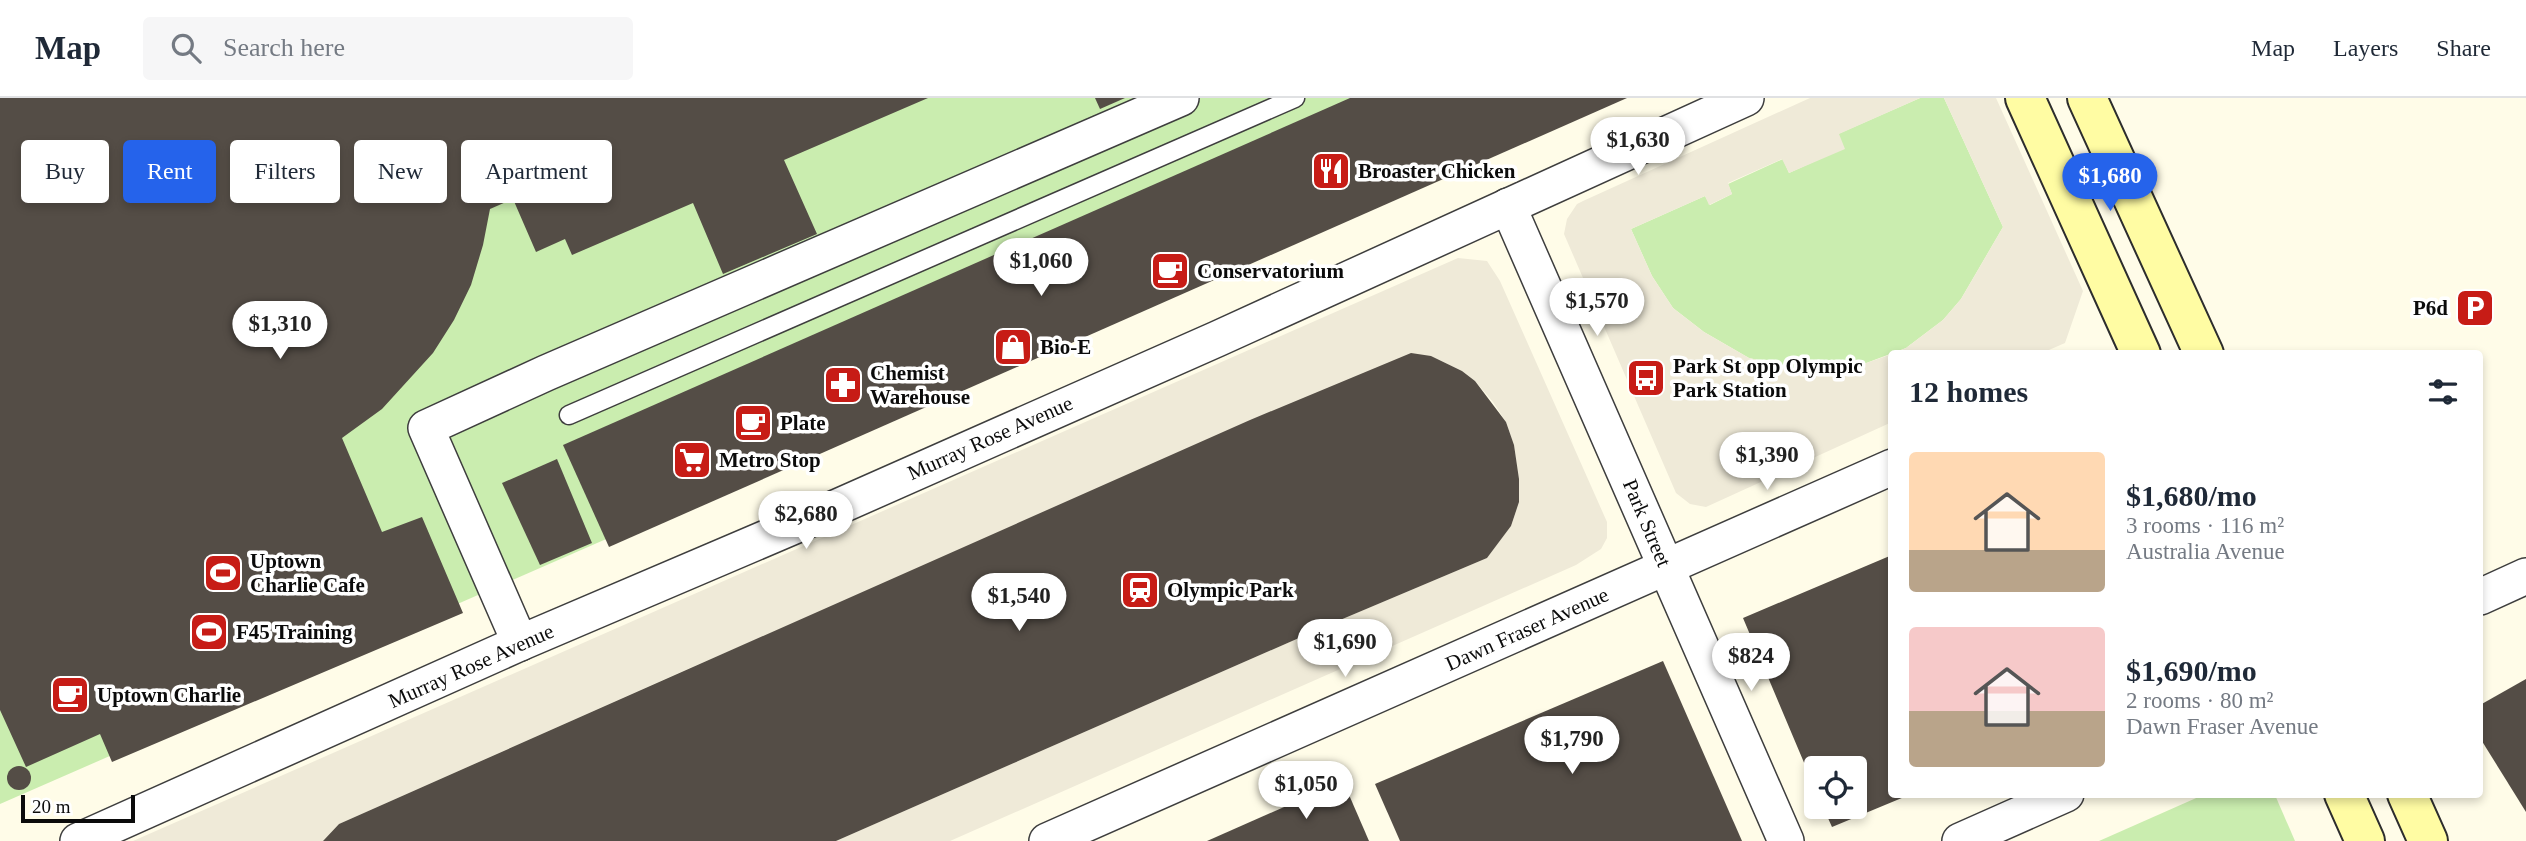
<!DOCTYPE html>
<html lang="en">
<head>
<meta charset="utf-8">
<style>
	:root { --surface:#fff; --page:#f6f6f7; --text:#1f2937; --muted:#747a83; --line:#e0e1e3; --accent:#2563eb }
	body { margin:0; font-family:Georgia,serif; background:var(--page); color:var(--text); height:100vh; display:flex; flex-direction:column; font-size:26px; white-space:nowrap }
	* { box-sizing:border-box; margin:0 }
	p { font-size:23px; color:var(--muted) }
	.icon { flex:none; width:38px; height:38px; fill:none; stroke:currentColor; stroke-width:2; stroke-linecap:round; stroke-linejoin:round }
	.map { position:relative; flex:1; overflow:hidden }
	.details { position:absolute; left:1888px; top:252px; width:595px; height:448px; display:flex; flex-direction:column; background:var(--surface); border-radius:7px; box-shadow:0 4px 10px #0003 }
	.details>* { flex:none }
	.guide { position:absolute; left:21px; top:42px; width:665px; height:63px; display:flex; gap:14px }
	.fabs { position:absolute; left:1804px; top:658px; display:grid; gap:14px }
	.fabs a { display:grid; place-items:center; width:63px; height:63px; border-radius:7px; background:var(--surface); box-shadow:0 4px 10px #0003; font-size:35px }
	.scale { position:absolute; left:21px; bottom:18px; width:114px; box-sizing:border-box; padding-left:7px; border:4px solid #0b0b0b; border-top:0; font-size:19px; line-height:24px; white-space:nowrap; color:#0b0b0b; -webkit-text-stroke:5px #fff; paint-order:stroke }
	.price { position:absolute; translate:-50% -60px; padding:0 16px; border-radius:24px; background:#fff; color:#222; font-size:23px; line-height:46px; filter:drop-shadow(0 2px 4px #0008) }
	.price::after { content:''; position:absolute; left:50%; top:42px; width:21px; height:16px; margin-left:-10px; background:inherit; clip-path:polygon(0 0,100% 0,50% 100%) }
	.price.on { background:var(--accent); color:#fff }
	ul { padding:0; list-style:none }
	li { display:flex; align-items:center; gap:21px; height:175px; padding:0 21px }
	li span { display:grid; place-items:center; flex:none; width:196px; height:140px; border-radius:7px; color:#555 }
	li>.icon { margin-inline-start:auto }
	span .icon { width:84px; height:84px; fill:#fffc; stroke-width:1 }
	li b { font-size:30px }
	h2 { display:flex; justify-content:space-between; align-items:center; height:84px; padding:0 21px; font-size:30px }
	.tag { padding:0 24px; border-radius:7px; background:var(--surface); box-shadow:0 4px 10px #0003; font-size:24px; line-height:63px }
	.tag.on { background:var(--accent); color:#fff }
	header { display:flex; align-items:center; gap:42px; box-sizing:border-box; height:98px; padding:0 35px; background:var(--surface); border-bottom:2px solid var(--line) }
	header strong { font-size:33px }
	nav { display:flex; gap:38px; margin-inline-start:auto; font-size:24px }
	.search { width:490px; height:63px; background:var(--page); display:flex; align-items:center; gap:18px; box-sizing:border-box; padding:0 24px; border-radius:7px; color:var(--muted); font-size:26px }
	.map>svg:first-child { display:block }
	.green { fill:#caedaf }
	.plaza { fill:#efead8 }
	.building { fill:#544d46 }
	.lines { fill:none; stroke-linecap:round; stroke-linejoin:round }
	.service-casing { stroke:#3e3e3e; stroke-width:21 }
	.minor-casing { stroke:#3e3e3e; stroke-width:38 }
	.secondary-casing { stroke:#2d2d2d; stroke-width:42 }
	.service { stroke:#fff; stroke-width:18 }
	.minor { stroke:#fff; stroke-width:35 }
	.secondary { stroke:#fffca3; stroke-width:38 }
	.labels { text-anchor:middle; stroke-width:7; stroke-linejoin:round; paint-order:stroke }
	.poi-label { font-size:21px; font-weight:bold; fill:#0b0b0b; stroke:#fff; text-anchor:start }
	.street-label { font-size:21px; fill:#0b0b0b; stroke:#fff }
</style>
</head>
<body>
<header>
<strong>Map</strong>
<div class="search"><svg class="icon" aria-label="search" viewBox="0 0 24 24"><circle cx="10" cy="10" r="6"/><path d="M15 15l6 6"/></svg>Search here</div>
<nav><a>Map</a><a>Layers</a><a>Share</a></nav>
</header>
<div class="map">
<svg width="2526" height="743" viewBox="0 0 2526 743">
	<rect width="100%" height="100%" fill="#fffce8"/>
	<g class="green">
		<path d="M0,0H1615L0,706Z"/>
		<path d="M1920,0H1944L2003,129L1961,201L1943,222L1906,250L1853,270L1798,271L1749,260L1704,234L1673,210L1652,178L1631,131L1705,98L1710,107L1732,96L1728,86L1783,61L1789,75L1844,50L1838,36Z"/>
		<path d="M2203,697H2275L2295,743H2099Z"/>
	</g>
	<g class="plaza">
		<path d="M1810,0H1920L1839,36L1845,51L1789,75L1782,61L1728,85L1732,96L1709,107L1705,98L1631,131L1652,178L1673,210L1704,234L1749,260L1798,271L1852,270L1892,256V324L1706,409L1690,406L1676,395L1564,136L1567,121L1577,106L1583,103Z"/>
		<path d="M1944,0H1996L2083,193L2065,245L2042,255L1892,256L1906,250L1943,222L1961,201L2003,129Z"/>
		<path d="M1458,160L1487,163L1500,183L1607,424V440L1601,451L1576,467L950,743H836L1333,525L1487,460L1511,428L1519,404V381L1514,347L1506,324L1493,304L1475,283L1462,273L1431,258L834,508L690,570L339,726L323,743H133Z"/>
	</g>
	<g class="building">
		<path d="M0,0H928L784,62L817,136L723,176L693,105L572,157L565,141L536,154L513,101L490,111L483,147L471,187L454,222L433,255L382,311L342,340L382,434L422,419L463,515L112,664L100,636L26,669L0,612Z"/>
		<path d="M1095,0H1125L1100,11Z"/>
		<path d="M1350,0H1627L609,449L563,347Z"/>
		<path d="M1411,255L1431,258L1462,273L1475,283L1506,324L1514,347L1519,381V404L1511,428L1487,460L1333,525L836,743H323L339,726L1250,322Z"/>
		<path d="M557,361L592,445L540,467L502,385Z"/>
		<path d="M1892,457V696L1909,697L1832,729L1823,709H1855V670H1816V693L1743,520Z"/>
		<path d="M1663,563L1742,743H1400L1375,686Z"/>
		<path d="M2526,581V714L2480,640V607Z"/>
		<circle cx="19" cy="680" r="12"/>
		<path d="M1343,683L1369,743H1207Z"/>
	</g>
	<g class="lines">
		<defs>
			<path id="service" d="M569,317L1295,0"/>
			<g id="minor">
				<path d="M1508,108L1786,743"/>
				<path d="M2480,499L2526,478"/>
				<path d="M520,545L426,330L546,275L1181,0"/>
				<path d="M78,743L520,545L799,426L1217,241L1746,0"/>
				<path d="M1047,743L1892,369"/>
				<path d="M1960,743L2066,696"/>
			</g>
			<g id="secondary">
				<path d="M2025,0L2141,256"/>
				<path d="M2087,0L2204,256"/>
				<path d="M2344,696L2365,743"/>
				<path d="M2407,696L2428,743"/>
			</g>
		</defs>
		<use href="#service" class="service-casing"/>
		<use href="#minor" class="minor-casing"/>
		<use href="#secondary" class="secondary-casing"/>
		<use href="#service" class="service"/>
		<use href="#minor" class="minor"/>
		<use href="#secondary" class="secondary"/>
	</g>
	<defs>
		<symbol id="restaurant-square" viewBox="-11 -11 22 22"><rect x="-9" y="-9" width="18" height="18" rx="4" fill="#c71c16" stroke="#fff"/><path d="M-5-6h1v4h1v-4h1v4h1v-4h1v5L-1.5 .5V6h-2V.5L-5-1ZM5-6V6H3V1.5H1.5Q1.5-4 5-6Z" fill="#fff"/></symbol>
		<symbol id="cafe-square" viewBox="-11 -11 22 22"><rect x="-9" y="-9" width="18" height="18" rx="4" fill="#c71c16" stroke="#fff"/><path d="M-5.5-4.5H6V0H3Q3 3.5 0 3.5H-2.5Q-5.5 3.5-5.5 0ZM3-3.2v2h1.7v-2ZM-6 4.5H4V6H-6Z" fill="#fff"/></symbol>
		<symbol id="parking-square" viewBox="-11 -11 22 22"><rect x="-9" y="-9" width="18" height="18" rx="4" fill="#c71c16" stroke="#fff"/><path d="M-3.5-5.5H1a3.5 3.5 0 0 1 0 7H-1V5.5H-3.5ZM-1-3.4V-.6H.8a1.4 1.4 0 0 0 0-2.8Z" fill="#fff"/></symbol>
		<symbol id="shop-square" viewBox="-11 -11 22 22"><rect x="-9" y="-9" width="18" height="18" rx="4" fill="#c71c16" stroke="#fff"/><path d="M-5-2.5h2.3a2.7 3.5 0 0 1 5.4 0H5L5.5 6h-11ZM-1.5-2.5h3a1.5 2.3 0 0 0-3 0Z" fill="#fff"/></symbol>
		<symbol id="bus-square" viewBox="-11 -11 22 22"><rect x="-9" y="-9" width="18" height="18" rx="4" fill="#c71c16" stroke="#fff"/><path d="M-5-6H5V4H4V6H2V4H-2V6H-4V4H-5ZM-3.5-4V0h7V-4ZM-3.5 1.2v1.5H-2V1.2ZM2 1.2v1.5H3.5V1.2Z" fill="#fff"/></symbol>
		<symbol id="pharmacy-square" viewBox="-11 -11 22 22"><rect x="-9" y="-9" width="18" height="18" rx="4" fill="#c71c16" stroke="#fff"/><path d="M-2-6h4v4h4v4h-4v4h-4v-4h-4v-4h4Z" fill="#fff"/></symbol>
		<symbol id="supermarket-square" viewBox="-11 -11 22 22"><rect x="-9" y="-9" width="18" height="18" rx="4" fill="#c71c16" stroke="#fff"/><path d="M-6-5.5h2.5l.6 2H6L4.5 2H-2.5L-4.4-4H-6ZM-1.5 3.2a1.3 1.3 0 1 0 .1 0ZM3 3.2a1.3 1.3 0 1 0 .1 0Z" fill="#fff"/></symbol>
		<symbol id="stadium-square" viewBox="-11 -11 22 22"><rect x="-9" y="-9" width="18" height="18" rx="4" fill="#c71c16" stroke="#fff"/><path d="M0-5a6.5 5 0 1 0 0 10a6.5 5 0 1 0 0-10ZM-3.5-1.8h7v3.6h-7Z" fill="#fff"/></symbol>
		<symbol id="station-square" viewBox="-11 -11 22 22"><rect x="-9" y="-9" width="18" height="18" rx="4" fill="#c71c16" stroke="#fff"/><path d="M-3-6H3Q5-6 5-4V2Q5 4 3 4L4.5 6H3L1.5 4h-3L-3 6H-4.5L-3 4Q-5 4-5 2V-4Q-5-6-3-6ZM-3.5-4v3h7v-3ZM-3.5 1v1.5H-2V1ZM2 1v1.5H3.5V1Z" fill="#fff"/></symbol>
	</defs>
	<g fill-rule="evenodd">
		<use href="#restaurant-square" x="1309" y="51" width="44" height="44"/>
		<use href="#cafe-square" x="1148" y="151" width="44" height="44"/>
		<use href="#parking-square" x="2453" y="188" width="44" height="44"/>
		<use href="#shop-square" x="991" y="227" width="44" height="44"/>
		<use href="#bus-square" x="1624" y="258" width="44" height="44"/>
		<use href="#pharmacy-square" x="821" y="265" width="44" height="44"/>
		<use href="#cafe-square" x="731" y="303" width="44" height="44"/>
		<use href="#supermarket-square" x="670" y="340" width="44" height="44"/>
		<use href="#stadium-square" x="201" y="453" width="44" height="44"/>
		<use href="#station-square" x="1118" y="470" width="44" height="44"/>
		<use href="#stadium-square" x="187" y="512" width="44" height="44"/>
		<use href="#cafe-square" x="48" y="575" width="44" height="44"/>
	</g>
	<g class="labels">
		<g class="poi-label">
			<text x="1358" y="80">Broaster Chicken</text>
			<text x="1197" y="180">Conservatorium</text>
			<text x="2448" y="217" text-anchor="end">P6d</text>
			<text x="1040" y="256">Bio-E</text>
			<text x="1673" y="275">Park St opp Olympic<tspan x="1673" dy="24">Park Station</tspan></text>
			<text x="870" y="282">Chemist<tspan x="870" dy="24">Warehouse</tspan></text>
			<text x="780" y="332">Plate</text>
			<text x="719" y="369">Metro Stop</text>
			<text x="250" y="470">Uptown<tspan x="250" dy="24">Charlie Cafe</tspan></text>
			<text x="1167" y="499">Olympic Park</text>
			<text x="236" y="541">F45 Training</text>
			<text x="97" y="604">Uptown Charlie</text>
		</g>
		<g class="street-label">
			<text transform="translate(990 340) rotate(-24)" y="7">Murray Rose Avenue</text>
			<text transform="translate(1647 425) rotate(67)" y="7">Park Street</text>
			<text transform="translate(1527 531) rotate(-24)" y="7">Dawn Fraser Avenue</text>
			<text transform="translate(471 568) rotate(-24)" y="7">Murray Rose Avenue</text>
		</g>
	</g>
</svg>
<div class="fabs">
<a><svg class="icon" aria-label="locate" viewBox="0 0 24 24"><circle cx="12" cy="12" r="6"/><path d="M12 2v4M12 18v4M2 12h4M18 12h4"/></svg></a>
</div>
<div class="scale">20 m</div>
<b class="price" style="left:1638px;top:79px">$1,630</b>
<b class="price on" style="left:2110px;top:115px">$1,680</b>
<b class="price" style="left:1041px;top:200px">$1,060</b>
<b class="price" style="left:1597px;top:240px">$1,570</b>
<b class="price" style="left:280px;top:263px">$1,310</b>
<b class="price" style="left:1767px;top:394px">$1,390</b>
<b class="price" style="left:806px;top:453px">$2,680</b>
<b class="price" style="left:1019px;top:535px">$1,540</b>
<b class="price" style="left:1345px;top:581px">$1,690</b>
<b class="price" style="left:1751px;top:595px">$824</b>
<b class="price" style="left:1572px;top:678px">$1,790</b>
<b class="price" style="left:1306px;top:723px">$1,050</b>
<div class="guide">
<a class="tag">Buy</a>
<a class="tag on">Rent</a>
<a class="tag">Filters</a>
<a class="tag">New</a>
<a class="tag">Apartment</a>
</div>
<section class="details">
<h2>12 homes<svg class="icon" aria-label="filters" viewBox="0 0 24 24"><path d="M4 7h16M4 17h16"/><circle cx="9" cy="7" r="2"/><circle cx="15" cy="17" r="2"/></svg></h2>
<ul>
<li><span style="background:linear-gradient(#ffd9b3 70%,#b9a48a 0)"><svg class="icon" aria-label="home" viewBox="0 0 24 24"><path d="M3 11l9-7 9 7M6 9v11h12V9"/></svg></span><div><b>$1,680/mo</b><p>3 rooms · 116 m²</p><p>Australia Avenue</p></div></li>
<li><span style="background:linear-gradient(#f6c9c9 60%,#b9a48a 0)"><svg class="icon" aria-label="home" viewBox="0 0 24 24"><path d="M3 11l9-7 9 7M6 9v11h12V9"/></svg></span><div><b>$1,690/mo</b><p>2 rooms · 80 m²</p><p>Dawn Fraser Avenue</p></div></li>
</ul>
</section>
</div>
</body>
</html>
